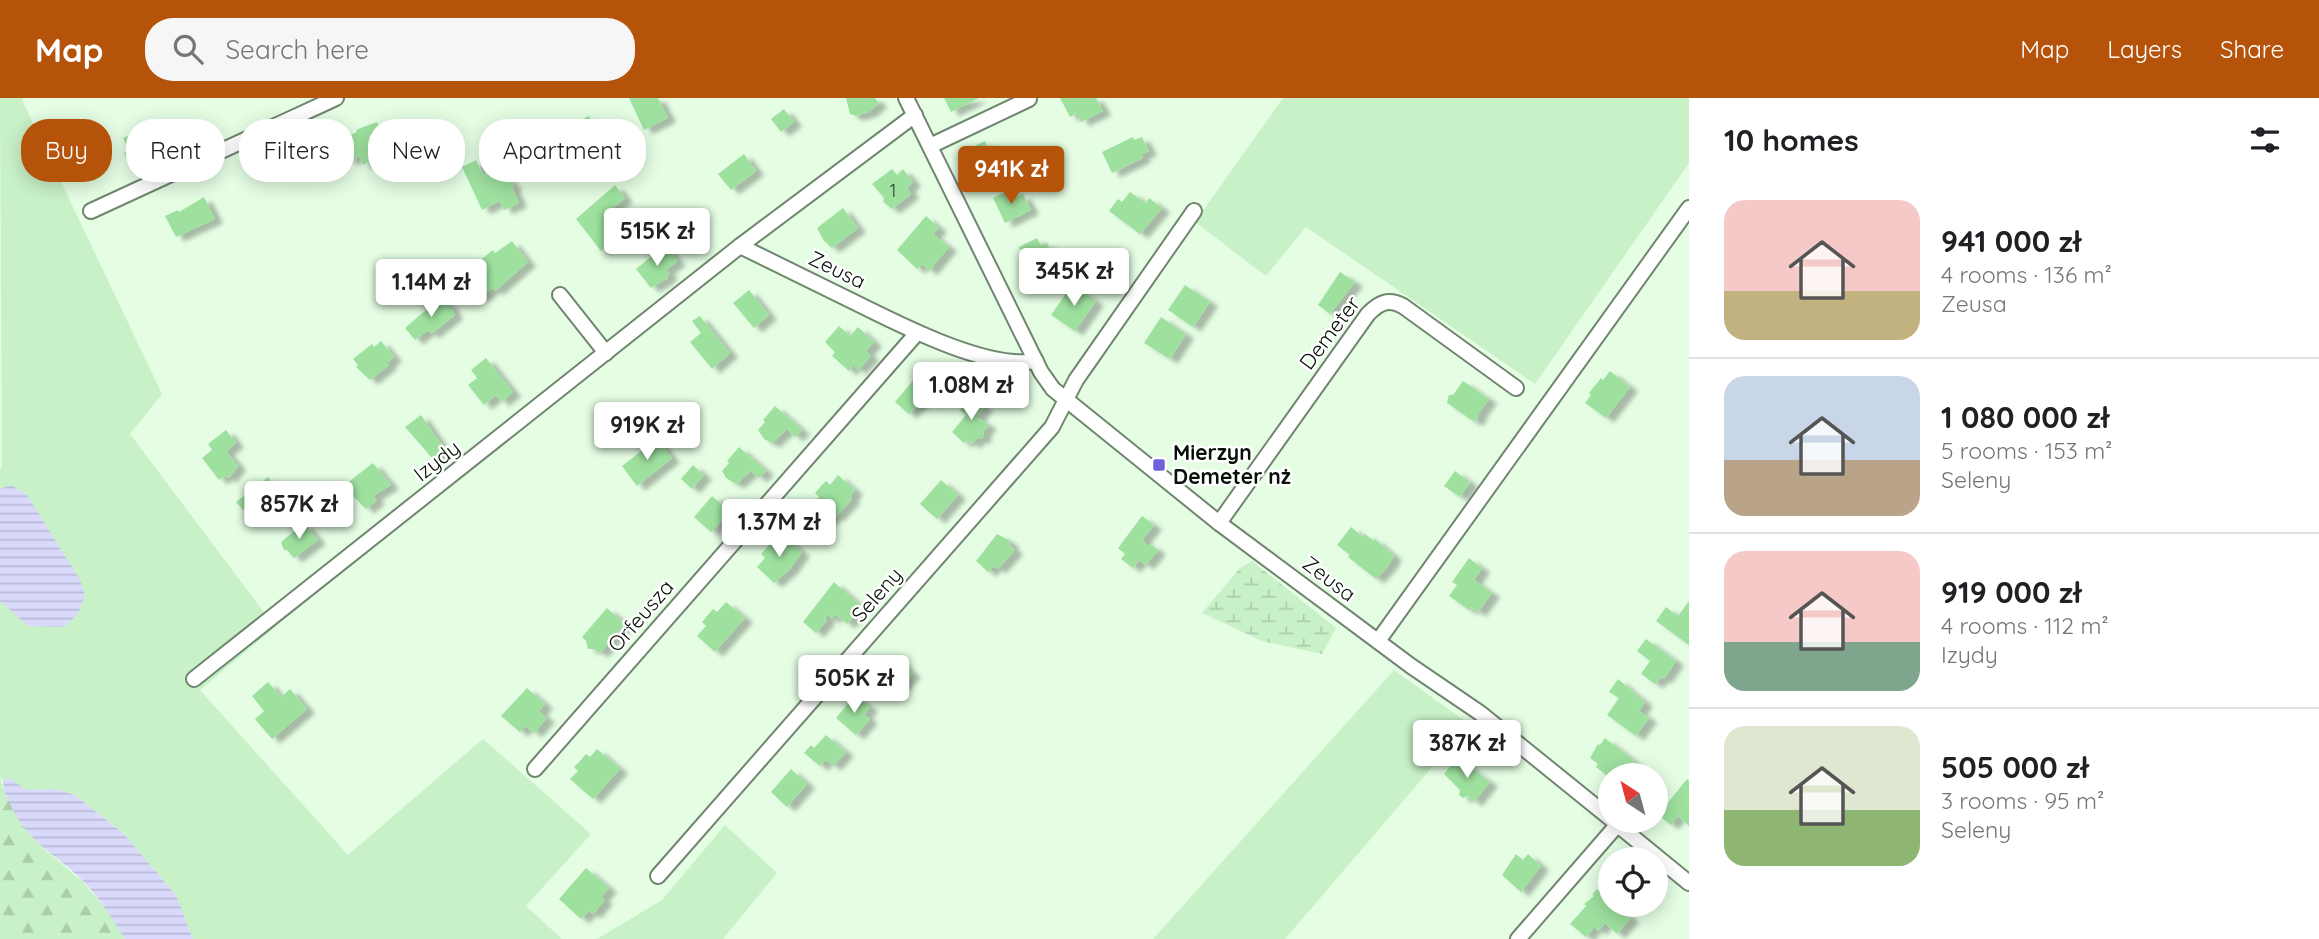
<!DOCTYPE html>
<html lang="en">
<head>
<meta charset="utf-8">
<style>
	:root { --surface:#fff; --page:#f6f6f6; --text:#202124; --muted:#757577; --line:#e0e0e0; --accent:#b45309 }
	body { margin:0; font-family:Quicksand,sans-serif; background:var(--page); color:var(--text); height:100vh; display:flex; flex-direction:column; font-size:26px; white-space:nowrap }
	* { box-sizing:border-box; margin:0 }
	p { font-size:23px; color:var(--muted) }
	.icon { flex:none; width:38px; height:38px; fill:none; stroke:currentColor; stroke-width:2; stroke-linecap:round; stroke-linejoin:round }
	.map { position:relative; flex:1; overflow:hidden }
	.sheet { display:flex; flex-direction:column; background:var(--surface); width:630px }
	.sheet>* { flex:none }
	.hud { position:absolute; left:21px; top:21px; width:665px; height:63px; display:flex; gap:14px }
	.needle { width:46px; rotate:324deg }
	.fabs { position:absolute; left:1598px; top:665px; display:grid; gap:14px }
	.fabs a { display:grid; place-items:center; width:70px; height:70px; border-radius:50%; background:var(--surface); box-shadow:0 4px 18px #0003; font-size:35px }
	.price { position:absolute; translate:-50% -60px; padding:0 16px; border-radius:7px; background:#fff; color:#222; font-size:23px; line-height:46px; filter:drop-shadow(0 2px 4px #0008) }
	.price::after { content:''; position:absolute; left:50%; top:42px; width:21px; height:16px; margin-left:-10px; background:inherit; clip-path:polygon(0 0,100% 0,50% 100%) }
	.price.selected { background:var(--accent); color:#fff }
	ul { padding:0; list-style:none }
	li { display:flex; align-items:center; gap:21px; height:175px; padding:0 35px }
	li+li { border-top:2px solid var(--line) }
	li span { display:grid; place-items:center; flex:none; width:196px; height:140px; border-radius:21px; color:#555 }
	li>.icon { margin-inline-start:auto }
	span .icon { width:84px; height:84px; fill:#fffc; stroke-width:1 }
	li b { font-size:30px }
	h2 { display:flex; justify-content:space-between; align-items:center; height:84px; padding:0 35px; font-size:30px }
	.pill { padding:0 24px; border-radius:28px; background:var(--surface); box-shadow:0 4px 18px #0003; font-size:24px; line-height:63px }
	.pill.selected { background:var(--accent); color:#fff }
	header { display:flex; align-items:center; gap:42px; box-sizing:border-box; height:98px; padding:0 35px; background:var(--accent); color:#fff }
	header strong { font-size:33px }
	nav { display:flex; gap:38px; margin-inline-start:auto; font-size:24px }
	.search { width:490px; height:63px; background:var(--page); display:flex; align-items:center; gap:18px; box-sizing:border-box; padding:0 24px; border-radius:28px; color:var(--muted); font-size:26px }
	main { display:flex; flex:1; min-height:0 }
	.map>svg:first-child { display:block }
	.green { fill:#c8f1c8 }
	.forest { fill:url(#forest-firs) }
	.wetland { fill:url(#wetland-marsh) }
	.water { fill:url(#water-rules) }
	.building { fill:#9ee19f; filter:url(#shadow) }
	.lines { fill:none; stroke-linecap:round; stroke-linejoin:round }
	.minor-casing { stroke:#70866f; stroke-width:18 }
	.minor { stroke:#fff; stroke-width:14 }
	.poi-dot { fill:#6f61db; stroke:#fff; stroke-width:2.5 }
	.labels { text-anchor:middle; stroke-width:5; stroke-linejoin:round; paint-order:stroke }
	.number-label { font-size:18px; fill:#2d442d }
	.street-label { font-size:21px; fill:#070f07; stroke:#fff }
	.poi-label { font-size:21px; font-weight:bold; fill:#070f07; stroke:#fff; text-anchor:start }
</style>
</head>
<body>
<header>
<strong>Map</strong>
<div class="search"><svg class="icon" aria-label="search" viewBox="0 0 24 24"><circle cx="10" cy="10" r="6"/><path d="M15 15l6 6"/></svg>Search here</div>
<nav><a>Map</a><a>Layers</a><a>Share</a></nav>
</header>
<main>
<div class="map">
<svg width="1689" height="841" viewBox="0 0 1689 841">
	<defs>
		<pattern id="forest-firs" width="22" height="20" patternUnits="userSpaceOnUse" patternTransform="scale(1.75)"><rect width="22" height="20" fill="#c8f1c8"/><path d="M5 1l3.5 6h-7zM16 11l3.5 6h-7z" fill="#aacdaa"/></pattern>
		<pattern id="wetland-marsh" width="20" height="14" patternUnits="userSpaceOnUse" patternTransform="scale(1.75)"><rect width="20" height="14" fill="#c8f1c8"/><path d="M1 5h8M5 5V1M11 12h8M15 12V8" fill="none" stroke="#aacdaa"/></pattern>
		<pattern id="water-rules" width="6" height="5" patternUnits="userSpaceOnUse" patternTransform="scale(1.75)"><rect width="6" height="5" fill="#d9dafb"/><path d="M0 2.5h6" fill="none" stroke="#b9bad6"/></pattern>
		<filter id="shadow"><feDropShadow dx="8" dy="4.5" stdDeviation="2" flood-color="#0004"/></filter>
	</defs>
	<rect width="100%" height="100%" fill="#e4fde3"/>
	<g class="green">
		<path d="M0,0H25L22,2L162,296L130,336L275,529L200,592L348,757L483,641L591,736L526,808L562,841H193L176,797L124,736L75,697L56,691L26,692L10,681L3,683L0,679V371L2,369Z"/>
		<path d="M1283,0H1689V65L1535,286L1306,129L1266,178L1195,124Z"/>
		<path d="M1394,572L1469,626L1285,841H1153Z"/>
		<path d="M725,727L777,775L723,841H597L662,802Z"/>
	</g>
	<path class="forest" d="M0,680L3,690L45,752L82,783L107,812L125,841H0Z"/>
	<path class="wetland" d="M1252,463L1336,530L1322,556L1262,543L1202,515L1240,470Z"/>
	<g class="water">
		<path d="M11,387L27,397L80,482L85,498L77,517L64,529L28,528L0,503V391Z"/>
		<path d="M10,680L26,692L56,691L75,697L124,736L176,797L193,841H125C112,821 100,800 83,783C56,756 28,745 11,708C7,700 3,692 3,683Z"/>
	</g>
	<g class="building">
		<path d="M629,0H658L668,20L644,32Z"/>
		<path d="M846,0H875L879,5L869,14L856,18L850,16Z"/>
		<path d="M944,0H979L951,14Z"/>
		<path d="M1060,0H1096L1103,13L1081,24L1077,15L1070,19Z"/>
		<path d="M784,11L794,24L781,34L771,21Z"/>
		<path d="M589,18L596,33L587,37L597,57L577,69L576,67L567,71L556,47L565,43L562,37L580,26L579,23Z"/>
		<path d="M162,22L174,46L157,52L159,55L129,67L124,55L129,53L123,40Z"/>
		<path d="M377,24L390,52L363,67L359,58L348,63L341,41L357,34L356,32L358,31Z"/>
		<path d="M1133,39L1134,42L1142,39L1149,53L1141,57L1143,60L1112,75L1102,54Z"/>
		<path d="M985,43L989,52L998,47L1007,66L1000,70L998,73L983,78L970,50Z"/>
		<path d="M744,56L756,73L731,92L718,76Z"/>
		<path d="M476,62L483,77L488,75L491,80L504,74L508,81L514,86L512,89L519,105L504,112L500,103L482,112L462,69Z"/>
		<path d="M892,71L897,77L903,71L913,84L907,90L911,96L892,111L883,104L884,100L872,86Z"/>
		<path d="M615,87L625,100L609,113L625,134L601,153L576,121Z"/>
		<path d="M1009,92L1013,101L1023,96L1031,112L1005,125L993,100Z"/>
		<path d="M1130,94L1146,105L1149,100L1162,110L1140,136L1109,113L1118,101L1122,104Z"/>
		<path d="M204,99L215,121L176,139L165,118L178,112L179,114Z"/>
		<path d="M843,110L858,130L832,150L824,143L817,130Z"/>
		<path d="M926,118L939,130L933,136L949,149L929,173L922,166L917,171L897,152Z"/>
		<path d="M1037,140L1041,147L1047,145L1056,165L1035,175L1026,156L1023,158L1019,149Z"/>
		<path d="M512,143L528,164L495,193L493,190L480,200L462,176L493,152L495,155Z"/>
		<path d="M667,150L678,163L666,172L670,176L666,179L668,180L651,190L636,171L658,153L660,155Z"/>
		<path d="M1340,174L1355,184L1330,216L1318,207Z"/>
		<path d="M1072,187L1096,203L1075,233L1051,217Z"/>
		<path d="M1185,187L1210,204L1193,229L1168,212Z"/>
		<path d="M749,192L769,217L754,230L733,205Z"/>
		<path d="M441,199L445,205H449L455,217L431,236L428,232L415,242L405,230Z"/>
		<path d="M700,218L730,255L712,271L690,244L701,235L692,223Z"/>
		<path d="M1161,219L1186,236L1170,261L1144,245Z"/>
		<path d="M839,228L850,238L858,229L874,244L866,253L871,258L858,272L853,267L849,273L832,258L835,254L825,244Z"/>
		<path d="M381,243L394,259L387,265L389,267L370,282L356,269L358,267L353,261L372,246L374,249Z"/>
		<path d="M486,260L513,294L501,304L496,297L484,307L468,287L477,280L471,272Z"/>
		<path d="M922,272L944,292L933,304L926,297L909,316L895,304Z"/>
		<path d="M1610,273L1630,289L1606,320L1585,305L1591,297L1589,295L1601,280L1603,282Z"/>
		<path d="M1463,283L1489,301L1479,315L1477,322L1473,323L1447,305L1449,297H1453Z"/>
		<path d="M972,298L985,309L977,319L989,327L983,334L984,338L981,341H977L972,346L967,342L964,345L952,334L966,317L960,312Z"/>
		<path d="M775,308L802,332L795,339L787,331L772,345L764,341L758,332L765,324L763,322Z"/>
		<path d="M421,317L445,352L433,361L405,329Z"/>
		<path d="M226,332L236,345L226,353L238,368L229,380L225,378L219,382L202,360L212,352L208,346Z"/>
		<path d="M657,341L672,360L637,388L622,368Z"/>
		<path d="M739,349L766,373L759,380L751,373L736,386L726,380L722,373L729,365L727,363Z"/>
		<path d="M373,365L391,387L373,398L377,402L366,411L350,395L346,386Z"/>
		<path d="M693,367L704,377L692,391L681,381Z"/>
		<path d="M1455,373L1470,384L1460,399L1444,388Z"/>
		<path d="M838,377L855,392L850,399L852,401L836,419L834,417L828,423L810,408L819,399L815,395L820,389L826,383L830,387Z"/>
		<path d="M268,379L278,392L271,397L274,402L270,405L272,408L255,421L246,410L243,412L236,404Z"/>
		<path d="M941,382L958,397L937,421L920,406Z"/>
		<path d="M712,398L730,413L711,434L694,419Z"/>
		<path d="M1142,418L1154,427L1143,441L1145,445L1148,448L1150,446L1158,452L1146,467L1139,462L1133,470L1121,461L1125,456L1118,450Z"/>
		<path d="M304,425L318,442L294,460L287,452H284L281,444Z"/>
		<path d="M1351,429L1363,439L1365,436L1374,443L1375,441L1394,458L1388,468L1376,481L1348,459L1350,457L1337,447Z"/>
		<path d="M997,436L1010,443V447L1015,452L998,471L994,468L988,474L976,463Z"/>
		<path d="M784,438L802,454L790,471L774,485L757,469L765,460L761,456L772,444L776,448Z"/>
		<path d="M1469,460L1482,470L1474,482L1492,495L1478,514L1471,509L1469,512L1449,498L1457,487L1452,484Z"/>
		<path d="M834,484L862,509L847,526L836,517L832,521L828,517L825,520L827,522L816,535L803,524Z"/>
		<path d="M1689,503V547L1656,523L1666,509L1678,518Z"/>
		<path d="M726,504L745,520L715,554L697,538L706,528L702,524L713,511L717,514Z"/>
		<path d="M607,510L625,526L600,555L595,551H588L586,543L582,539Z"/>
		<path d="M1646,541L1676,563L1664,581L1661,579L1655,586L1641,576L1650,563L1637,553Z"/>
		<path d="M891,556L913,575L900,590L893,583L883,594L871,583Z"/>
		<path d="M1618,581L1645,604L1639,613L1649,620L1636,638L1607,617L1619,600L1609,594Z"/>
		<path d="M268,584L281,599L290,591L307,611L272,641L255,621L264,613L252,598Z"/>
		<path d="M527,590L545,606L539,613L547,620L534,635L526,628L520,634L501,618Z"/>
		<path d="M855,597L870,609L864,617L870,621L856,637L836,620Z"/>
		<path d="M826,637L846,654L833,668L826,662L820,668L804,655L811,647L814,650Z"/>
		<path d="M1605,640L1635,664L1627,677H1610V680L1596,669L1598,666L1590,660L1598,646L1600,647Z"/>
		<path d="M597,651L620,671L593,701L570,681L578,673L574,669L580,663L586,656L590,659Z"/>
		<path d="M1457,660L1490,684L1474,704L1468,698L1463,700L1459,697L1460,692L1444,676Z"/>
		<path d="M791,671L807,686L787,709L771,694Z"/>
		<path d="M1687,681L1689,683V728L1678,718L1671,727L1658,717Z"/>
		<path d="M1516,756L1523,762L1528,756L1541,768L1521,794L1502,777Z"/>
		<path d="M586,770L609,790L601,799L605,802L593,816L589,813L581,821L559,801Z"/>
		<path d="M1597,791L1606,799L1610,794V807H1621L1619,809L1631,820L1617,836L1605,825L1598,833L1594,829L1586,839L1570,826L1586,808L1584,806L1594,798L1592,797Z"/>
	</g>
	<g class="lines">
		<defs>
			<g id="minor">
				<path d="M906,0L1041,274L1053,291L1219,425L1411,568L1480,615L1610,720"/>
				<path d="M930,48L1029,1"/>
				<path d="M91,113L336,0"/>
				<path d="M740,148C776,166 812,183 848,201C893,223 986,273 1036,263"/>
				<path d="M560,197L606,255"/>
				<path d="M1219,425L1368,216C1379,205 1388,200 1403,208L1516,290"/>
				<path d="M1378,543L1689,110"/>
				<path d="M194,581L740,148L915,17"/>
				<path d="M535,671L917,235"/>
				<path d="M1613,723L1689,785"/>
				<path d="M658,778L1052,329L1076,282L1194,113"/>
				<path d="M1518,841L1618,726"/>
			</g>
		</defs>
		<use href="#minor" class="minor-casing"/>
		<use href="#minor" class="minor"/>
	</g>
	<rect class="poi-dot" x="1152" y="360" width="14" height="14" rx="3.5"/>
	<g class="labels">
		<g class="number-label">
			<text x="893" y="99">1</text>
		</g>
		<g class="street-label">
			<text transform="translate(837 172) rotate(26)" y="7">Zeusa</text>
			<text transform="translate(1330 235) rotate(-53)" y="7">Demeter</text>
			<text transform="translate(437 363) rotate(-38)" y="7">Izydy</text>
			<text transform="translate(1329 481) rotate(37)" y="7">Zeusa</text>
			<text transform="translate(877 497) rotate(-49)" y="7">Seleny</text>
			<text transform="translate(641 518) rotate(-49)" y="7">Orfeusza</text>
		</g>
		<g class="poi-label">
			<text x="1173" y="362">Mierzyn<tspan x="1173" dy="24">Demeter nż</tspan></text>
		</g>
	</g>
</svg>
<div class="fabs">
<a><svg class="needle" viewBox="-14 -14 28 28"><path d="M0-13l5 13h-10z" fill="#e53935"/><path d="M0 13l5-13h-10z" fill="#757577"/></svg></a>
<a><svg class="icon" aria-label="locate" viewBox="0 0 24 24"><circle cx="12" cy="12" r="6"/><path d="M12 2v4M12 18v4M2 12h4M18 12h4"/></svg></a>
</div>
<b class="price selected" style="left:1011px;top:108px">941K zł</b>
<b class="price" style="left:657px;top:170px">515K zł</b>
<b class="price" style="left:1074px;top:210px">345K zł</b>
<b class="price" style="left:431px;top:221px">1.14M zł</b>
<b class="price" style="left:971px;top:324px">1.08M zł</b>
<b class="price" style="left:647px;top:364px">919K zł</b>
<b class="price" style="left:299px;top:443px">857K zł</b>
<b class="price" style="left:779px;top:461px">1.37M zł</b>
<b class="price" style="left:854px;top:617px">505K zł</b>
<b class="price" style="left:1467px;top:682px">387K zł</b>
<div class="hud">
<a class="pill selected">Buy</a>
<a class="pill">Rent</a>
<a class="pill">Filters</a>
<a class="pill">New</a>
<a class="pill">Apartment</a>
</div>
</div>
<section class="sheet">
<h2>10 homes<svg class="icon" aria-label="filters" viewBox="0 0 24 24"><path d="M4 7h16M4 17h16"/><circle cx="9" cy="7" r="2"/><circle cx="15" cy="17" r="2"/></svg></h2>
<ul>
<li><span style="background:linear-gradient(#f6c9c9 65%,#c2b280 0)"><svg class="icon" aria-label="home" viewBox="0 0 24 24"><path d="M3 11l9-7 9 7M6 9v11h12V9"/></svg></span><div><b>941 000 zł</b><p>4 rooms · 136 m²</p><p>Zeusa</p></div></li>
<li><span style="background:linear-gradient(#c9d6e8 60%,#b9a48a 0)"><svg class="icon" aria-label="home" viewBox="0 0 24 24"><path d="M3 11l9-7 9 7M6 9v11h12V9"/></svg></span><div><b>1 080 000 zł</b><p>5 rooms · 153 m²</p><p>Seleny</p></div></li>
<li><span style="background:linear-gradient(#f6c9c9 65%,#7fa58c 0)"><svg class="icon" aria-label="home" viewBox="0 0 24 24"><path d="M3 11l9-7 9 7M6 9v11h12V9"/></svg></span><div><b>919 000 zł</b><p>4 rooms · 112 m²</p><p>Izydy</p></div></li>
<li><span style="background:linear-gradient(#dfe7d0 60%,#8fb573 0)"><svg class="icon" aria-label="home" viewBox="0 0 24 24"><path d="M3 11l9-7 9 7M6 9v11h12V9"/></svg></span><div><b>505 000 zł</b><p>3 rooms · 95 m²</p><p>Seleny</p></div></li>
</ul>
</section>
</main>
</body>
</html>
